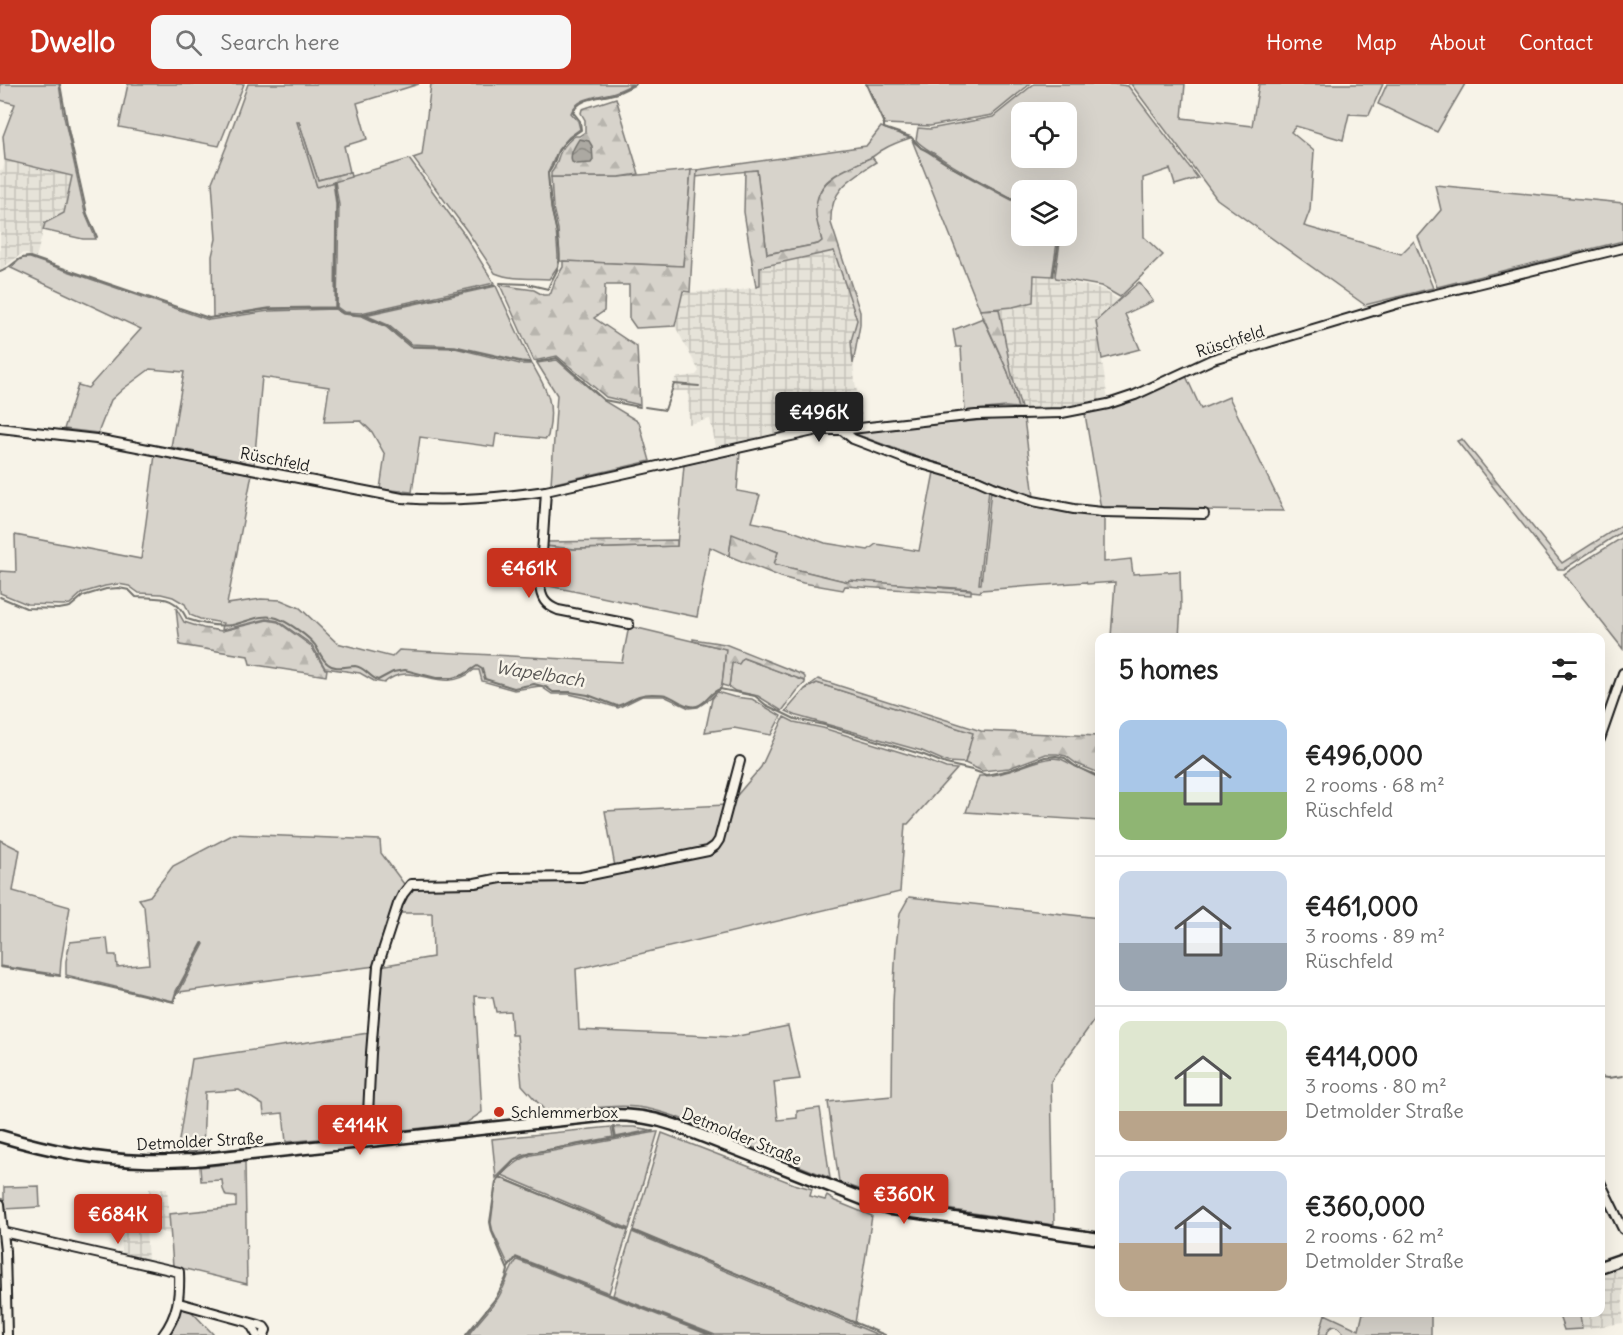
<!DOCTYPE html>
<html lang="en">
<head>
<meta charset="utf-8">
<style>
	:root { --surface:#fff; --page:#f6f6f6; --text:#222; --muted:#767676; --line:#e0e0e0; --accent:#c8321e }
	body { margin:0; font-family:Delius,sans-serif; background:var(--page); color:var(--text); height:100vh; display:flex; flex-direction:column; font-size:22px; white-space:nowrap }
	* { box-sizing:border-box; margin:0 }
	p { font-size:20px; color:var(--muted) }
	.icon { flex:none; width:33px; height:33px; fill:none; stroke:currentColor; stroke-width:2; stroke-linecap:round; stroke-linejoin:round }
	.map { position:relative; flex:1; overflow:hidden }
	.details { position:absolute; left:1095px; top:549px; width:510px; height:684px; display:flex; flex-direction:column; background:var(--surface); border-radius:12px; box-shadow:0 6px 24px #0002 }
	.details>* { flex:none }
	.buttons { position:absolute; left:1011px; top:18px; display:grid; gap:12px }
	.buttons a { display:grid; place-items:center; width:66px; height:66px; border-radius:12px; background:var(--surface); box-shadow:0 6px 24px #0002; font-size:30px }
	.price { position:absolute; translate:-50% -51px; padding:0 14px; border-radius:6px; background:var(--accent); color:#fff; font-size:20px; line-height:39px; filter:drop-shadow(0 2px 3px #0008) }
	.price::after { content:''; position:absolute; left:50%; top:36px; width:18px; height:14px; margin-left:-9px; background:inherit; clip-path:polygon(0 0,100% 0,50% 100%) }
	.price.selected { background:#222; color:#fff }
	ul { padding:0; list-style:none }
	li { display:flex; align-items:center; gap:18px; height:150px; padding:0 24px }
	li+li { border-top:2px solid var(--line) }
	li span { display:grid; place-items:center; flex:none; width:168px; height:120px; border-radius:12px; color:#555 }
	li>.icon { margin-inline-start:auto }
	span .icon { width:72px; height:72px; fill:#fffc; stroke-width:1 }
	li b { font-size:26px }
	h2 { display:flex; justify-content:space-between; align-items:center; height:72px; padding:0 24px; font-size:26px }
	header { display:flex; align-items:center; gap:36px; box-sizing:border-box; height:84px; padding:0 30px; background:var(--accent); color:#fff }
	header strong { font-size:28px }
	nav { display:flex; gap:33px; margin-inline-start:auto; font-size:21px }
	.search { width:420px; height:54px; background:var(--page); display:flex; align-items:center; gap:15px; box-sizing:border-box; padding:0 21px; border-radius:12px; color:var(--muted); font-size:22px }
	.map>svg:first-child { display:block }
	.industrial { fill:url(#industrial-grid) }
	.grass { fill:#d7d3cb; stroke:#7a7874; stroke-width:1.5; fill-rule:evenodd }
	.forest { fill:url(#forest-firs); stroke:#7a7874; stroke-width:1.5 }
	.water { fill:url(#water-waves); stroke:#72716c; stroke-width:1.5 }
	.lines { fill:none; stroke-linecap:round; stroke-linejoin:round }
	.stream { stroke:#72716c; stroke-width:2 }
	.street-casing { stroke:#1c1c1c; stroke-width:12 }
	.secondary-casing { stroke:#1c1c1c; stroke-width:15 }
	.street { stroke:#f7f3e8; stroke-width:8 }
	.secondary { stroke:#f7f3e8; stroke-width:10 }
	.poi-dot { fill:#c8321e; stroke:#f7f3e8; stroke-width:2 }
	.labels { text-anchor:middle; stroke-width:5; stroke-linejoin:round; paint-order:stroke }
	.street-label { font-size:16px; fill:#1c1c1c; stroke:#f7f3e8 }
	.poi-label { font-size:16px; fill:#1c1c1c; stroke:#f7f3e8; text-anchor:start }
	.water-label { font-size:18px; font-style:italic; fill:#565452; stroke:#f7f3e8 }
</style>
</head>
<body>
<header>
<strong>Dwello</strong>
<div class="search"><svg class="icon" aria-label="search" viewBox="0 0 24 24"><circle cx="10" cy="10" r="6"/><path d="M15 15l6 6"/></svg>Search here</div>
<nav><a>Home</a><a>Map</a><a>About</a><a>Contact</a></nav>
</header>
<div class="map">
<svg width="1623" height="1251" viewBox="0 0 1623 1251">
	<defs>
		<pattern id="industrial-grid" width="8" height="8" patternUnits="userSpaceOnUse" patternTransform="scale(1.5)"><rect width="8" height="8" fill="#e6e3d9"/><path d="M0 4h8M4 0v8" fill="none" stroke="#c5c2ba"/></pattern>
		<pattern id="forest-firs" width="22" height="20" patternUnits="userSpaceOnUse" patternTransform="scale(1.5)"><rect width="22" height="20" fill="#d7d3cb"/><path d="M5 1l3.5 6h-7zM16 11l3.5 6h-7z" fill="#b8b5ae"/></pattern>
		<pattern id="water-waves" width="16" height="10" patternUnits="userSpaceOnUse" patternTransform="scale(1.5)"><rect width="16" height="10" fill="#aca9a2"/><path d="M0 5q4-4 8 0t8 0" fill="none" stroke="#8b8983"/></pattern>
	</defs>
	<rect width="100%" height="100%" fill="#f7f3e8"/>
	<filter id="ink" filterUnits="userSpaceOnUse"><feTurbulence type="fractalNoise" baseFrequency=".0167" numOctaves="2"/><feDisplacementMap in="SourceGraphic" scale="12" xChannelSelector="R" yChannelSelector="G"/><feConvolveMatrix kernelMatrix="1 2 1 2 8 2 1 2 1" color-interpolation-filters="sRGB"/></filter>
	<g filter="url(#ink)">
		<g class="industrial">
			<path d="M5,76L72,92L64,129L45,139L36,174L23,169L0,186V86L3,87Z"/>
			<path d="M834,167L857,236L851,257L855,298L863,336L841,340L810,341L716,363L710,335L689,340L688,307H673L675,294L696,291L699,287L675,242L683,207L690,208L736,207L760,202L759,183Z"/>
			<path d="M1034,190L1055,192L1058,196L1098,204L1104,206L1117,215L1121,214L1096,237L1108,317L1060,326H1021L1011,287L999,225L1032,218Z"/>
			<path d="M167,1104L171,1150L146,1145L148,1177L122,1171L120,1114L149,1112V1105Z"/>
			<path d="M1623,1183V1239L1582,1245L1579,1230L1600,1228L1601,1191Z"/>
		</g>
		<g class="grass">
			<path d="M0,0H59L63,28L85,129L96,155H83L43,146L45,139L64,129L72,92L5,76L3,52L15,20L0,16Z"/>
			<path d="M128,0H244L219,62L119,43Z"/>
			<path d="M248,0H419L357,19L367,55L344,62L350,88L318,96L299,38L317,102L333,98L336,120L335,223L269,224L213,233L212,172L216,155L212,98L227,61H226Z"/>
			<path d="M431,0H633C627,3 621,6 615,8C600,13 577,12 571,29L578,37L580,45L569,53L558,66L548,89L551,124L556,145L558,172V182L549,195C532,194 511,196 495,189L467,147L413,74L422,71Z"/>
			<path d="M867,0H1030L992,31L930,42L885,40Z"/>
			<path d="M1034,0H1113L1128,2L1198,94L1175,101L1170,85L1143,94L1144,153L1163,171L1120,213L1101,202L1056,194L1055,192L1061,152H1066V106H1022L1021,119C992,103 962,89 935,70C928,65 922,63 916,56L918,44L930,45L993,33ZM1022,28H1066V74H1022Z"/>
			<path d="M1128,0H1185L1182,34L1252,42L1259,0H1383L1369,31L1349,30L1343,56L1296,42L1291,48L1314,67L1310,126L1304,142L1401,170L1414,157L1433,204L1365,221L1217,115L1131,0Z"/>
			<path d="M1387,0H1465L1437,48L1378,20Z"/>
			<path d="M881,43L910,54C901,57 892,60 884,65C878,68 874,73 868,75C856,81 841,86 830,95C811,109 817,137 822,157L818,160L767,170L757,86L696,93L697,86L866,62Z"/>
			<path d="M912,56C918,63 924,65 931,70C960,90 991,105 1021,121L1022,152H1058L1052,192L1034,191L1033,218L1013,223L980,226Z"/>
			<path d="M409,75L464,150L494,199L361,229L344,228L337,223L339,121L335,97Z"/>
			<path d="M691,86L683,182L560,177L558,145L553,124L551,93H619Z"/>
			<path d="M1435,101L1623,119V157L1437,203L1418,153L1441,126Z"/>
			<path d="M23,174H30L209,236L269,227L335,225L343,230L362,232L386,243L410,263L455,264L520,280H532C548,308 555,319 548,352L546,355L496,350L494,363L420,353L412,408L380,405L385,371L372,348L361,337L324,338L329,303L262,293L254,380L171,363L184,288L150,285L123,305L111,316L98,349L64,345L78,301L88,304L141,245L11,184L19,176Z"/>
			<path d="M1139,198L1153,217L1125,230L1140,265L1102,275L1096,237Z"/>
			<path d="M496,202L531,278L521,277L455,262L411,260L388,241L365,231Z"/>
			<path d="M983,234L1008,288L1018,324L1006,323L965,327L961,263H956L953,246Z"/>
			<path d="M557,276L604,317L639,338L650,377L551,400L557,311L537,279Z"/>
			<path d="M1186,292L1201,325L1229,313L1284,427L1101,425L1085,330L1122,320Z"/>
			<path d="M1006,334L1024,335L1034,413L996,399L981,392L917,373L855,350V348Z"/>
			<path d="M740,368L737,407L760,411L752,438L787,445L825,459L868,466L876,460L919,467L934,388L977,400L989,405L979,500H981L991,406L1032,420L1059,427L1104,432V478L1131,475L1133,490L1180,487L1181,522L1179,553H1111L1115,498L1087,500L1086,498L981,506L980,508L971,507L970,505L849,497L848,498L774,480L778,468L732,451L729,472L710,463L697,533L544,501L546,462L575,465L677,462L684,381Z"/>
			<path d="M155,371L252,390L227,520L261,515L281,516L300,524L337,559L392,573L399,566L622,578L629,542L726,565L722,601L720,606L717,608L734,613L752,615L781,632L771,651L734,644L705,648L712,615L717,608L710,615L698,623L689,624L664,612H642L618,624L586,614L569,610H552L540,602L514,606L482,597L479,586H474C440,614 414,573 384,599L374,597L360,589L325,584L312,561L278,537L267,535L222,546L223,539L200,535L190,531L185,520L173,513L161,510L139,509L129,502L118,500L105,502L82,509L70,520L64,521L27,520L0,509V487L16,488L15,451L141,475Z"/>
			<path d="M1623,453V565L1564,490Z"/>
			<path d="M743,574L805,597V599L797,607L782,627L758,612L735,607L729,603L732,578Z"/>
			<path d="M817,599L974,649L965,679L947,678L922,667L797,632L786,627L805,605Z"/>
			<path d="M784,633L794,638L823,644L923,675L946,684L957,685L908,740H905L900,808L576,885L579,946L733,953L788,942L800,995L774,998L778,1036L797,1034V1027L820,1024L830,1094L674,1032C662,1028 650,1024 637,1023C608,1020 577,1027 548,1030L522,1001L517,951H512L510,927L496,928L493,914L475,912L482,1028L466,1039L370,1050L375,949L380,882L433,873L432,829H398L409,806L414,803L502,797L580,796L709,769L733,716L761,683Z"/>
			<path d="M1053,674L1061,675L1099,694V737L966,728L979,692C1005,693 1028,677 1053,674Z"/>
			<path d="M725,721C721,735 720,756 707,764L615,783L605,727Z"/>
			<path d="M234,750L380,756L381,769L404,800V803L387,842L375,882L179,908L204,860L202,859L176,907L173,917L66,891V877L70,858L107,854L109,871H116L117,883L149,880L144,822L139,815L150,812L173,782Z"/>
			<path d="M0,756L20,766L13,807L70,823L61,876L60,891L0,882Z"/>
			<path d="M909,813L1099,834V929L1051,997L1054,1141L893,1117L839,1098L828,1018L892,1012L893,919L896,862L900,829Z"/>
			<path d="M369,949L362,1051L286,1058L283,1029L264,1031L263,1021L239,1006L205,1008L203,1067L177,1069L192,975Z"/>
			<path d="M611,1043L613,1053L522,1071L513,1077L496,1094L492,1055Z"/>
			<path d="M656,1048H658L629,1145L502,1091C511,1082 519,1075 531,1071Z"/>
			<path d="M662,1049L794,1100L812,1105L810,1112L825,1116L827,1112L835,1117L872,1132L855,1239L633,1146Z"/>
			<path d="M245,1078L247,1200L173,1182L169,1130L236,1123V1113L226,1112L223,1105L222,1096L201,1097L200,1083Z"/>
			<path d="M500,1093L628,1147L609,1209L516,1173L509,1182L493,1148L491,1139L496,1098Z"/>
			<path d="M39,1102L40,1123L4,1125V1103Z"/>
			<path d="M632,1148L876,1250L880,1251H715L613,1211Z"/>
			<path d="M517,1176L709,1251H468C477,1239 489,1227 498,1214C506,1201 508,1187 517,1176Z"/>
			<path d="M183,1223L189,1225L214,1251H168L179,1226Z"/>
			<path d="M1363,1229H1431V1251H1344L1343,1248L1336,1242C1330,1242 1328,1245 1327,1251H1319L1325,1230L1359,1246Z"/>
			<path d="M1558,1229V1228L1589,1229L1580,1231L1582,1245L1564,1246Z"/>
		</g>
		<g class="forest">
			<path d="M616,14L639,90L619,93H551V89C557,83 557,74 561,67C565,61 569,56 575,52H579L585,48V36L581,29L582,25Z"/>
			<path d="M297,38H299L318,96L350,88L351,93L317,103Z"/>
			<path d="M872,73L876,78C851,94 829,106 831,139L860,228V241L853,280L851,257L857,236L834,167L760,183V202L756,203L744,128L745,87L757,86L767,170L818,160L822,157C820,148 816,138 816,129C814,94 847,85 872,73Z"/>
			<path d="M691,86H697L690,208L683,207L675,242L636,244L629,234V201H605L604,227L594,234L637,263L640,321L606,313L557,272L534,277L500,201L534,206L543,211H548L551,209L555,196L563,183V177L683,182Z"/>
			<path d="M999,225L1011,287L1021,324H1018L1008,288L980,226Z"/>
			<path d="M852,348H855V350L917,373L981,392L996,399L1034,413L1033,415L906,372L853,351Z"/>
			<path d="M1462,355L1562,479L1623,440V447L1564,485H1558L1457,357Z"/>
			<path d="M732,450L778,468L774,480L848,498L849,496L971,506V510L845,502L843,506L803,499L781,493L729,472Z"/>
			<path d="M677,456V462L575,465L546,462L547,458Z"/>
			<path d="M176,524L184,538L203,544L222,547L267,536L278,538L311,562L325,585H327L326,592L250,580L248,572L180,561Z"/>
			<path d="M693,555L725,560L803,591L805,593V597L743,574L739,580L732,579L729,603L722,601L726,565L693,557Z"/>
			<path d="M818,595L981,647L1099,652V689L1077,680L1066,672L1057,670H1046L1009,684L982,687L965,679L973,649L817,599L805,605Z"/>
			<path d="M614,1043H634L651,1046L616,1053Z"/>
		</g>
		<path class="water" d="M579,55L589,57L592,62L593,76L591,79L576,80L572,78C569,70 575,62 579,55Z"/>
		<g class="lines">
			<g class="stream">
				<path d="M60,0L68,45L87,130L97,153"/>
				<path d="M866,0L884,40V44L911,53L921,64L928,67L952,83L1022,120"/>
				<path d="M334,98L337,120L336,224"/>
				<path d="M0,188C12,184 17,172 30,173L209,234L269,225L336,224L343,229L363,231L387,242L411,262L455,263L521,278L531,279"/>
				<path d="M1053,192L1060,152"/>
				<path d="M500,199L527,200L548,205C550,197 556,191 558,183C563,169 555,141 552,127C550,115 549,101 548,89C555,82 554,74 559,66C564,57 573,51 581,46L580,37L573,28C581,12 603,14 617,9C624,6 630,3 636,0"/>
				<path d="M363,230L495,201"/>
				<path d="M537,278L557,274L604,316L640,323"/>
				<path d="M645,323L665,326L674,300L699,302"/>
				<path d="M0,513L26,524L59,525L70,523L83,512L106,505L119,504L129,506L136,513C160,515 175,510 187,535C202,540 216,543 232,541C247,538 262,529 277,534C288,538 308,552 315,561C319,567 322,576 328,580C335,586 346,582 355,582C365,583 369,593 378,596L393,588L405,586L436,594H452L463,591L477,582L482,585L485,595L514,604L534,600L546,603L553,608H570L588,611L617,622C631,618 634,610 652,610C657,610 662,610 666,611C676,614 687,625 697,622C707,619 711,607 720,605L755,612L766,621L795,635L824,641L924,671L946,680L972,686L986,691L1010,686L1045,673L1056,672L1065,674L1075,682L1100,693"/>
				<path d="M0,883L60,892"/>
				<path d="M66,893L174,918L177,908L203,859"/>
				<path d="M1600,993L1608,994L1623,992"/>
				<path d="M372,1051L443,1044"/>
				<path d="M615,1054L653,1047"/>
				<path d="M77,1065L110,1070L144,1071H177L361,1052"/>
				<path d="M500,1092L514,1077L531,1069L615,1054L613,1043"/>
				<path d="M633,1147L885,1251"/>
				<path d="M508,1184L516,1174L712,1251"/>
				<path d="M466,1251L496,1214L506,1194L508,1186L492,1148L490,1138L496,1098L499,1093L628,1146"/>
			</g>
			<defs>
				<g id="street">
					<path d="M0,344L96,355L402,414C450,418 498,414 546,407L818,346H842L976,331L1062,329L1108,320L1135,311L1213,275L1400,219L1623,164"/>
					<path d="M842,346L853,355L908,376L977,396L993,403L1033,417L1074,425L1102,428L1204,430"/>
					<path d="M546,407L540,501C541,514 545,521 558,526L629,540"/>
					<path d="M1600,655L1623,589"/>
					<path d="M368,1057L367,1050L371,969L378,882L398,820L403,810L411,800L475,799L501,794L581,793L708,767L715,762L719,756L740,677"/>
					<path d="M1600,1098L1623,1145"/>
					<path d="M0,1120L5,1167L7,1251"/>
					<path d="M3,1148L179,1188C180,1212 178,1231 163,1251"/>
					<path d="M179,1219L259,1241L264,1243L266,1246L264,1251"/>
					<path d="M250,1239L257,1251"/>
				</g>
				<g id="secondary">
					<path d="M0,1052C47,1066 94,1076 143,1077C161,1078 178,1076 195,1076L609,1031C633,1031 652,1033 674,1041L873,1119L892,1125L1100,1155"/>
					<path d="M1600,1183L1623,1175"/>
				</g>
			</defs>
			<use href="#street" class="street-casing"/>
			<use href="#secondary" class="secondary-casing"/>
			<use href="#street" class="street"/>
			<use href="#secondary" class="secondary"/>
		</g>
	</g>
	<circle class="poi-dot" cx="499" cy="1028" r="6"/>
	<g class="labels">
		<g class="street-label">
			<text transform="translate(1230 257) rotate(-18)" y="6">Rüschfeld</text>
			<text transform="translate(275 375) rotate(11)" y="6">Rüschfeld</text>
			<text transform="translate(742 1052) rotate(22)" y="6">Detmolder Straße</text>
			<text transform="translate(200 1057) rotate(-3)" y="6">Detmolder Straße</text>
		</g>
		<g class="poi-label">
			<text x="511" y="1034">Schlemmerbox</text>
		</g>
		<g class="water-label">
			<text transform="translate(540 590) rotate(9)" y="6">Wapelbach</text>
		</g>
	</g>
</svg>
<div class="buttons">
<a><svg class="icon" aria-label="locate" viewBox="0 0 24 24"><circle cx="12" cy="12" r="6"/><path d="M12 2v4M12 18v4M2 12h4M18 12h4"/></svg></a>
<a><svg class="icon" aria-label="layers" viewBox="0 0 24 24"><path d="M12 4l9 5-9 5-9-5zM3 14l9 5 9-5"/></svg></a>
</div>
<b class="price selected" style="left:819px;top:359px">€496K</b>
<b class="price" style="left:529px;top:515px">€461K</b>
<b class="price" style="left:360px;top:1072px">€414K</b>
<b class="price" style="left:904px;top:1141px">€360K</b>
<b class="price" style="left:118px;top:1161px">€684K</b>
<section class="details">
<h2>5 homes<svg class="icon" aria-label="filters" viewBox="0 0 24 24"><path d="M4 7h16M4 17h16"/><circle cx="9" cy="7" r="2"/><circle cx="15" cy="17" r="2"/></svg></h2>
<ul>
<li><span style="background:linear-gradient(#a9c7e8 60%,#8fb573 0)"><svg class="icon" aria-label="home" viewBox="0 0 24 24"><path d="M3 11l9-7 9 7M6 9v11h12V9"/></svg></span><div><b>€496,000</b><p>2 rooms · 68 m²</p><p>Rüschfeld</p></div></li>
<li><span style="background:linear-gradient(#c9d6e8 60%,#9aa5b1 0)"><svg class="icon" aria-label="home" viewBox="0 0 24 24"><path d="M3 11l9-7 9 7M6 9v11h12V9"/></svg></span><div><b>€461,000</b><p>3 rooms · 89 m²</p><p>Rüschfeld</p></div></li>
<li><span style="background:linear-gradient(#dfe7d0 75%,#b9a48a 0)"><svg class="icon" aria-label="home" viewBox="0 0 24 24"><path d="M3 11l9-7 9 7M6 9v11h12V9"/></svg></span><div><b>€414,000</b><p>3 rooms · 80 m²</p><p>Detmolder Straße</p></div></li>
<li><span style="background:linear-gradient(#c9d6e8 60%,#b9a48a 0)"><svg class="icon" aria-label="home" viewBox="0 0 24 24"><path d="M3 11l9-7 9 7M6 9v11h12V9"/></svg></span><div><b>€360,000</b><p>2 rooms · 62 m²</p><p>Detmolder Straße</p></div></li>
</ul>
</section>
</div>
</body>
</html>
